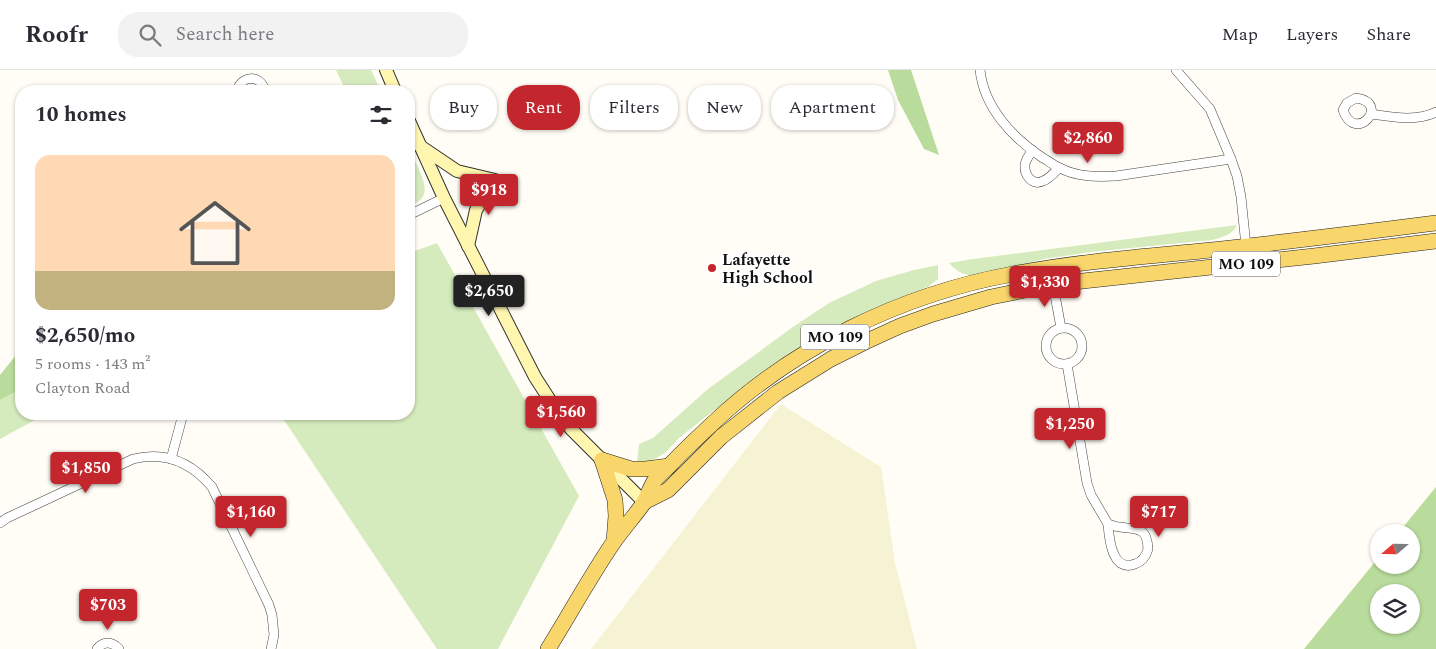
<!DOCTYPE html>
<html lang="en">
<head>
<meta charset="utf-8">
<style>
	:root { --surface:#fff; --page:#f2f2f3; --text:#2b2b33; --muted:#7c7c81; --line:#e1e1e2; --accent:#c4262e }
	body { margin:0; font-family:Spectral,serif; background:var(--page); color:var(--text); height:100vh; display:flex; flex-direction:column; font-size:19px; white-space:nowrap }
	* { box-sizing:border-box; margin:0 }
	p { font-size:16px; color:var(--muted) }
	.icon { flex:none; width:28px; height:28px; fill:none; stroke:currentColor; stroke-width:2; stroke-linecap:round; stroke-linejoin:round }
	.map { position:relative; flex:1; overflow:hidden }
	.panel { position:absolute; left:15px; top:15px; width:400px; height:335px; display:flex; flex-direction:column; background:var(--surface); border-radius:20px; box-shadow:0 1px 4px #0004 }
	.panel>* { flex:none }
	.banner { position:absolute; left:430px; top:15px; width:475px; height:45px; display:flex; gap:10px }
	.needle { width:32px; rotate:250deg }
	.controls { position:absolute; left:1370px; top:454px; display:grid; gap:10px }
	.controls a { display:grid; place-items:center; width:50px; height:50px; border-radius:50%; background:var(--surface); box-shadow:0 1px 4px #0004; font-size:25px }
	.price { position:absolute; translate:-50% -42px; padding:0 11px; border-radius:5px; background:var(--accent); color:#fff; font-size:16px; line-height:32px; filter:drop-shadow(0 1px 2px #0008) }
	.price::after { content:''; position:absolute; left:50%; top:30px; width:15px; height:11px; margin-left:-8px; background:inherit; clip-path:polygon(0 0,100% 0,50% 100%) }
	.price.active { background:#222; color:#fff }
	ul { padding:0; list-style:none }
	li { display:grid; align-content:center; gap:10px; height:265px; padding:0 20px }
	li+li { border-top:1px solid var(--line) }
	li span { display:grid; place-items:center; height:155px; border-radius:15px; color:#555 }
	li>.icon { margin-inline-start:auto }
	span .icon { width:90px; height:90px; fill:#fffc; stroke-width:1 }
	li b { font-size:21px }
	h2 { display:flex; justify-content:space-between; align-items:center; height:60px; padding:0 20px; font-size:21px }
	.pill { padding:0 18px; border-radius:20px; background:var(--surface); box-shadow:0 1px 4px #0004; font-size:18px; line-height:45px }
	.pill.active { background:var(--accent); color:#fff }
	header { display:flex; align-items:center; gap:30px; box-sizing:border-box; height:70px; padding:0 25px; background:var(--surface); border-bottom:1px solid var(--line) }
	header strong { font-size:24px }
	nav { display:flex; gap:28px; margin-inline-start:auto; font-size:18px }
	.search { width:350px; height:45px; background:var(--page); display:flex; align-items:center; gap:12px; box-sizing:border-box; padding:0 18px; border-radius:20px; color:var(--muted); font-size:19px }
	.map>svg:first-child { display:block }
	.farmland { fill:#f6f3d4 }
	.green { fill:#d5ebbd }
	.forest { fill:#b9dc9c; fill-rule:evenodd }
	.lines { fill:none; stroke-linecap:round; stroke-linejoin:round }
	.street-casing { stroke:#444; stroke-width:10 }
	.secondary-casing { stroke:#333; stroke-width:14 }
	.primary-casing { stroke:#222; stroke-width:16 }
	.street { stroke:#fff; stroke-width:9 }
	.secondary { stroke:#fff6b0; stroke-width:12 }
	.primary { stroke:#f9d66b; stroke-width:15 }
	.poi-dot { fill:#c4262e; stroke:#fff; stroke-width:2 }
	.labels { text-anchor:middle; stroke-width:5; stroke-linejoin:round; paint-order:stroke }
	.shield { fill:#fff; stroke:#585858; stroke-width:1 }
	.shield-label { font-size:15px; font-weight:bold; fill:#111 }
	.poi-label { font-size:16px; font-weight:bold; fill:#111; stroke:#fff; text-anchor:start }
</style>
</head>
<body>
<header>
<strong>Roofr</strong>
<div class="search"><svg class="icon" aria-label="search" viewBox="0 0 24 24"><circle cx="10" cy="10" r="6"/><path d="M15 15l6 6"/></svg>Search here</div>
<nav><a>Map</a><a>Layers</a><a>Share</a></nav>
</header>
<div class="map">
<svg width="1436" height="579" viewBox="0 0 1436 579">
	<rect width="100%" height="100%" fill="#fffdf5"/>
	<path class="farmland" d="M781,334L881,397L895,493L917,579H591Z"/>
	<g class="green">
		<path d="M336,0H371L381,21H346Z"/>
		<path d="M409,79C414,89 428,113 424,124C422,131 414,134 409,137Z"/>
		<path d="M1237,155C1232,165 1223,167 1212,170L1091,182L1044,189L977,206C964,205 958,203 949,193L973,189Z"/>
		<path d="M437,173L579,426L498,579H437L280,344H409V183Z"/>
		<path d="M938,195V209L929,216L824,268L743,318L680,367L665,383L653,390L637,393L639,374L653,368L708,319L793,257L829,233L876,211L914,200Z"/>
		<path d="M21,319V344H46L0,369V330Z"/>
	</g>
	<g class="forest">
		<path d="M888,0H911L939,85L924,79L898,30Z"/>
		<path d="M21,279V319L0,330V305Z"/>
		<path d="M1436,417V579H1304L1379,487V495H1411V462H1399ZM1411,522V555H1379V522Z"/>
	</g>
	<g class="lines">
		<defs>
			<g id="street">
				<path d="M980,0C984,38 1013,68 1043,88C1049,91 1054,96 1060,98C1077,107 1097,107 1116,106L1231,89"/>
				<path d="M1176,0L1210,39L1231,89L1237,106L1241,127L1246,176"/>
				<path d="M237,21C241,5 261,4 265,21"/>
				<path d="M1356,28C1392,33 1355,75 1343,40L1347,33Z"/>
				<path d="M1371,44C1392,47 1417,52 1436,42"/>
				<path d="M1032,80C1030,85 1025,90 1025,95C1024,105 1032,116 1043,111C1049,109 1055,102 1059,98"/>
				<path d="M409,145L444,128"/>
				<path d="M1055,214V225L1061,258"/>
				<circle cx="1064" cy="276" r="18"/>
				<path d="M1067,294L1087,413L1091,425L1108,454"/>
				<path d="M171,389L183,344"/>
				<path d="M0,453L7,448L35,435L133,389C165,381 191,392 212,417L269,535L272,545L274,565L271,579"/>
				<path d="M1108,454C1112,455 1116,457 1120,457C1137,460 1147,456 1148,479C1146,486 1142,492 1135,494C1112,503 1109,468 1108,454Z"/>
				<path d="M97,579C103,571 112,571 119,579"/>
			</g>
			<g id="secondary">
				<path d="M386,0L395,21"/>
				<path d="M409,51L444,128L535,307L553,335L571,359L644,432"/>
				<path d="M420,76L457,101L495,110L476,140L468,176"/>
			</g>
			<g id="primary">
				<path d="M602,390L615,430L616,446L614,471"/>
				<path d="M602,390L631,399H646L669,396"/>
				<path d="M644,432L668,420L721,367L778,322L831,289L865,272L900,256L933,244L991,227L1055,214L1314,186L1436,171"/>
				<path d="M548,579C569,545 589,509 611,476C621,461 633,448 643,434C648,426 650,417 655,410C659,405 665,400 670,395C683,381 697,368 711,355C793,277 902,224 1013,204C1075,192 1138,187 1201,181C1279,173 1358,163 1436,153"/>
			</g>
		</defs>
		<use href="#street" class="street-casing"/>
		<use href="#secondary" class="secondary-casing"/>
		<use href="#primary" class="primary-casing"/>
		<use href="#street" class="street"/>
		<use href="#secondary" class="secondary"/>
		<use href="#primary" class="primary"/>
	</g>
	<circle class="poi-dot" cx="712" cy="198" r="5"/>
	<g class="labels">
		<g class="shield">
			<rect x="1212" y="181.5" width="68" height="25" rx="4"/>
			<rect x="801" y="254.5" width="68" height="25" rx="4"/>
		</g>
		<g class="shield-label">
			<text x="1246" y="199">MO 109</text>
			<text x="835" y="272">MO 109</text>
		</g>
		<g class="poi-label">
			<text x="722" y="195">Lafayette<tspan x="722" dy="18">High School</tspan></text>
		</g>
	</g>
</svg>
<div class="controls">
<a><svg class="needle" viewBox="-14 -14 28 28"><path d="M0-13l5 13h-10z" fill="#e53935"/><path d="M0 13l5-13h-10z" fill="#7c7c81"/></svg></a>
<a><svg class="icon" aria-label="layers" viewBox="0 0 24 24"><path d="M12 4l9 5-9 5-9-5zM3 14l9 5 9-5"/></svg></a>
</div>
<b class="price" style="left:1088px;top:94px">$2,860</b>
<b class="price" style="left:489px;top:146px">$918</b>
<b class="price" style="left:1045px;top:238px">$1,330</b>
<b class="price active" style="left:489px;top:247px">$2,650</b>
<b class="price" style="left:561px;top:368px">$1,560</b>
<b class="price" style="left:1070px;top:380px">$1,250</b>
<b class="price" style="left:86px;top:424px">$1,850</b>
<b class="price" style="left:251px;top:468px">$1,160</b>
<b class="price" style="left:1159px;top:468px">$717</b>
<b class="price" style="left:108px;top:561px">$703</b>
<div class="banner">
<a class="pill">Buy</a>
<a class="pill active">Rent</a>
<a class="pill">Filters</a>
<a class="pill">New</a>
<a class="pill">Apartment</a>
</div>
<section class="panel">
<h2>10 homes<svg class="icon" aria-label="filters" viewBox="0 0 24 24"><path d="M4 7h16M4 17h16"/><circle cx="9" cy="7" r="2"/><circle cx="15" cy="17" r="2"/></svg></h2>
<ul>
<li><span style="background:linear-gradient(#ffd9b3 75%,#c2b280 0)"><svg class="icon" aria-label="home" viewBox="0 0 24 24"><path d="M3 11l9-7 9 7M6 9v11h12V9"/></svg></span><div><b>$2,650/mo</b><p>5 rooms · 143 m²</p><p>Clayton Road</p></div></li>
</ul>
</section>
</div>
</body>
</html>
